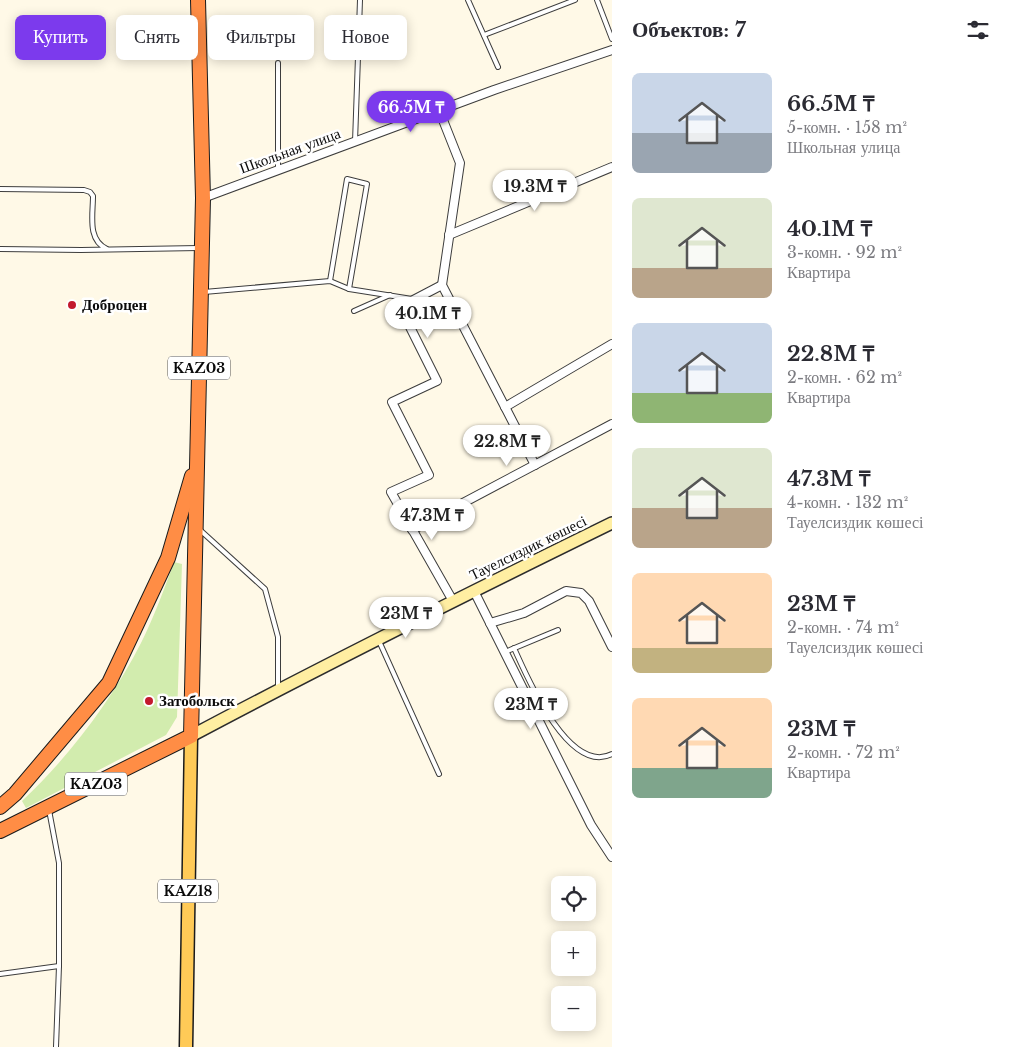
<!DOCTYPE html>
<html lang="ru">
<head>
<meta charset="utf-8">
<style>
	:root { --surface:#fff; --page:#f7f7f7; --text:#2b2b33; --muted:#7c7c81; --accent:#7c3aed }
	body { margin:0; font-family:"Libre Baskerville",serif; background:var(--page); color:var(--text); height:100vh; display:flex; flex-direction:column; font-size:19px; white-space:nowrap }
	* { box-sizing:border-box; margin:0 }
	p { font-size:16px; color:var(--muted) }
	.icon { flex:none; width:28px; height:28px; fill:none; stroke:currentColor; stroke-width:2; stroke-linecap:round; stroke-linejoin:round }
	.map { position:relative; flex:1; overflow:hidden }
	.drawer { display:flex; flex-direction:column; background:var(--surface); width:400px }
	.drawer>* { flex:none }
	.banner { position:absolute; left:15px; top:15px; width:475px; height:45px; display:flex; gap:10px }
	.fabs { position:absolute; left:551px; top:876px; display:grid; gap:10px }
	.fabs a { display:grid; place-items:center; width:45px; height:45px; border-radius:8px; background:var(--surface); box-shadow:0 2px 12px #0003; font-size:25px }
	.price { position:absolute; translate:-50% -42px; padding:0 11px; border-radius:18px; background:#fff; color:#222; font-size:16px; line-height:32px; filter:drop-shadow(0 1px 2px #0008) }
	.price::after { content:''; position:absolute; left:50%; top:30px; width:15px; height:11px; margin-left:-8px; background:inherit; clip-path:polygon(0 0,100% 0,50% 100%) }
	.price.selected { background:var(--accent); color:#fff }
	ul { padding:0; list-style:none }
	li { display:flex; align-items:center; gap:15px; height:125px; padding:0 20px }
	li span { display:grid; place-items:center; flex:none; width:140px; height:100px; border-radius:8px; color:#555 }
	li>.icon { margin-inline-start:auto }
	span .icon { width:60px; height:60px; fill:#fffc; stroke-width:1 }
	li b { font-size:21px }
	h2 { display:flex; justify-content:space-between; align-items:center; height:60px; padding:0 20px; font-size:21px }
	.tag { padding:0 18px; border-radius:8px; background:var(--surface); box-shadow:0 2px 12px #0003; font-size:18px; line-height:45px }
	.tag.selected { background:var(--accent); color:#fff }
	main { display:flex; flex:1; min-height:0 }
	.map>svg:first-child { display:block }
	.green { fill:#d2ecae }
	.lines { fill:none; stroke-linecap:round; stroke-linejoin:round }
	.lane-casing { stroke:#3d3d3d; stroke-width:6 }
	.street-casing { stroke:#3d3d3d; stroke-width:10 }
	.secondary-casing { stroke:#2c2c2c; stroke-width:14 }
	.primary-casing { stroke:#1b1b1b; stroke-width:15 }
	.highway-casing { stroke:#1b1b1b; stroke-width:16 }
	.lane { stroke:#fff; stroke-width:4 }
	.street { stroke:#fff; stroke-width:8 }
	.secondary { stroke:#ffeea2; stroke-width:11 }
	.primary { stroke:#ffca57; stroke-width:12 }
	.highway { stroke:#ff8d45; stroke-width:14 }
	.poi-dot { fill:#c3192d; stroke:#fff; stroke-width:2 }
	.labels { text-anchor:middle; stroke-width:5; stroke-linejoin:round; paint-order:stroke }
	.shield { fill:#fff; stroke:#545454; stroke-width:1 }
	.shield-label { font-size:14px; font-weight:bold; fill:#0a0a0a }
	.street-label { font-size:15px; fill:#0a0a0a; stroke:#fff }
	.poi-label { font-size:15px; font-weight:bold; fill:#0a0a0a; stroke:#fff; text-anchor:start }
</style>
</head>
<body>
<main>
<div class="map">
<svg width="612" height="1047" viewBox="0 0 612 1047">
	<rect width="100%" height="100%" fill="#fff9e7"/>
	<path class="green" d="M174,562L182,564L177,717L166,735L26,808L22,801C68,758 112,700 141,643C154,617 164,590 174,562Z"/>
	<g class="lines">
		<defs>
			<g id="lane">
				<path d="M468,0L498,67"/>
				<path d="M597,0L612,39"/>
				<path d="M484,35L575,0"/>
				<path d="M355,142L360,0"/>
				<path d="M278,170V63"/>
				<path d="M0,189L84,190L90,192L93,196C93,215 87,240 107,249"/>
				<path d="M0,249L81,250L199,248"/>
				<path d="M330,281L347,179L367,184L349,289"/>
				<path d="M204,292L330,281L349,289L412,299"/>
				<path d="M354,311L390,295"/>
				<path d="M200,530L265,589L278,637V687"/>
				<path d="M379,641L439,774"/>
				<path d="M514,648C527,677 569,776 612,754"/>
				<path d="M505,652L558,630"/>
				<path d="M49,810L59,863V966L56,1047"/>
				<path d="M0,974L59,966"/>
			</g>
			<g id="street">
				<path d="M439,110L460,163L442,285L535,465"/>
				<path d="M203,198L494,90L612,50"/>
				<path d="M449,235L612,167"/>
				<path d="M442,285L400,307L437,381L392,402L429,475L391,492L453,601"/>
				<path d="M505,407L612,344"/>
				<path d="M412,530L612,424"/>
				<path d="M474,591L591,825L612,857"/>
				<path d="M490,623L524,613L566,591L581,593L589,601L612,647"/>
			</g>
			<path id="secondary" d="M191,736C330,662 471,592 612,523"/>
			<path id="primary" d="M186,1047L191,736"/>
			<g id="highway">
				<path d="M0,807L15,794L109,683L168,558L192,476"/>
				<path d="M0,831L191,736L203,198L198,0"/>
			</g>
		</defs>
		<use href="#lane" class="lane-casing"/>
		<use href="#street" class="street-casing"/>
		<use href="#secondary" class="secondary-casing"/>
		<use href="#primary" class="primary-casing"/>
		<use href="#highway" class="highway-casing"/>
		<use href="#lane" class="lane"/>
		<use href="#street" class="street"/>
		<use href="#secondary" class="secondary"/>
		<use href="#primary" class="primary"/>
		<use href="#highway" class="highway"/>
	</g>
	<g class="poi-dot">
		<circle cx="72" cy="305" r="5"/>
		<circle cx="149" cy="701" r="5"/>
	</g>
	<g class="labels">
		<g class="shield">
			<rect x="168" y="356.5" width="62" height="23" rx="4"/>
			<rect x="65" y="772.5" width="62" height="23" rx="4"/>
			<rect x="158" y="879.5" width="60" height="23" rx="4"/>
		</g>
		<g class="shield-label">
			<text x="199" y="373">KАZ03</text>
			<text x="96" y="789">KАZ03</text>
			<text x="188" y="896">KAZ18</text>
		</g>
		<g class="street-label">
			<text transform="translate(290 151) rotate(-20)" y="5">Школьная улица</text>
			<text transform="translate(528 548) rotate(-26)" y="5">Тауелсиздик көшесі</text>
		</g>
		<g class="poi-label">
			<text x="82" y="310">Доброцен</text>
			<text x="159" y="706">Затобольск</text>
		</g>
	</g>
</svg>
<div class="fabs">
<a><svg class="icon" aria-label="locate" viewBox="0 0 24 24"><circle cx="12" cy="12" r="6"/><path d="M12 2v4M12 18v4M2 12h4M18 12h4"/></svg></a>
<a>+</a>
<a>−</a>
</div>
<b class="price selected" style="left:411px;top:133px">66.5M ₸</b>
<b class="price" style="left:535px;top:212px">19.3M ₸</b>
<b class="price" style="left:428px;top:339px">40.1M ₸</b>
<b class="price" style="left:507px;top:467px">22.8M ₸</b>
<b class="price" style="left:432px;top:541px">47.3M ₸</b>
<b class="price" style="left:406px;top:639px">23M ₸</b>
<b class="price" style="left:531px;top:730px">23M ₸</b>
<div class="banner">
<a class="tag selected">Купить</a>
<a class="tag">Снять</a>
<a class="tag">Фильтры</a>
<a class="tag">Новое</a>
</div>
</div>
<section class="drawer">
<h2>Объектов: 7<svg class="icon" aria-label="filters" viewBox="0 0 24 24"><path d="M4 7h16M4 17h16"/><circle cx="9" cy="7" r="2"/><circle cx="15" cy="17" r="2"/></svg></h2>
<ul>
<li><span style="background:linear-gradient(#c9d6e8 60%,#9aa5b1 0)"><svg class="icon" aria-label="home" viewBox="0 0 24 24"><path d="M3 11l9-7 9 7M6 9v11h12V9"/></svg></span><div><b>66.5M ₸</b><p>5-комн. · 158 m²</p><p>Школьная улица</p></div></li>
<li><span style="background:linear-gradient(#dfe7d0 70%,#b9a48a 0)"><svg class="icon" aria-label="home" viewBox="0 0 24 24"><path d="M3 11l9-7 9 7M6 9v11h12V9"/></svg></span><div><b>40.1M ₸</b><p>3-комн. · 92 m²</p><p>Квартира</p></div></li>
<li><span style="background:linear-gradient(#c9d6e8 70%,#8fb573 0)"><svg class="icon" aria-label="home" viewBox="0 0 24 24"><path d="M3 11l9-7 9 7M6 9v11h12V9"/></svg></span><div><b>22.8M ₸</b><p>2-комн. · 62 m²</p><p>Квартира</p></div></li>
<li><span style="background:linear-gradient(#dfe7d0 60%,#b9a48a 0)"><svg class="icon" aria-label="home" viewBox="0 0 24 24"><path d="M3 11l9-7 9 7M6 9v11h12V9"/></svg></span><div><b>47.3M ₸</b><p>4-комн. · 132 m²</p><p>Тауелсиздик көшесі</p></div></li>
<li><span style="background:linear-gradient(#ffd9b3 75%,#c2b280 0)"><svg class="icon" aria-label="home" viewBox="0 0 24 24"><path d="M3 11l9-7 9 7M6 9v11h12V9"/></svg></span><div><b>23M ₸</b><p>2-комн. · 74 m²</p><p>Тауелсиздик көшесі</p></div></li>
<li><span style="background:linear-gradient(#ffd9b3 70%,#7fa58c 0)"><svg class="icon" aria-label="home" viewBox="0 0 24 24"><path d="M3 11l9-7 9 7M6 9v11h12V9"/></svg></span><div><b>23M ₸</b><p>2-комн. · 72 m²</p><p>Квартира</p></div></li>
</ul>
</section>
</main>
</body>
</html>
